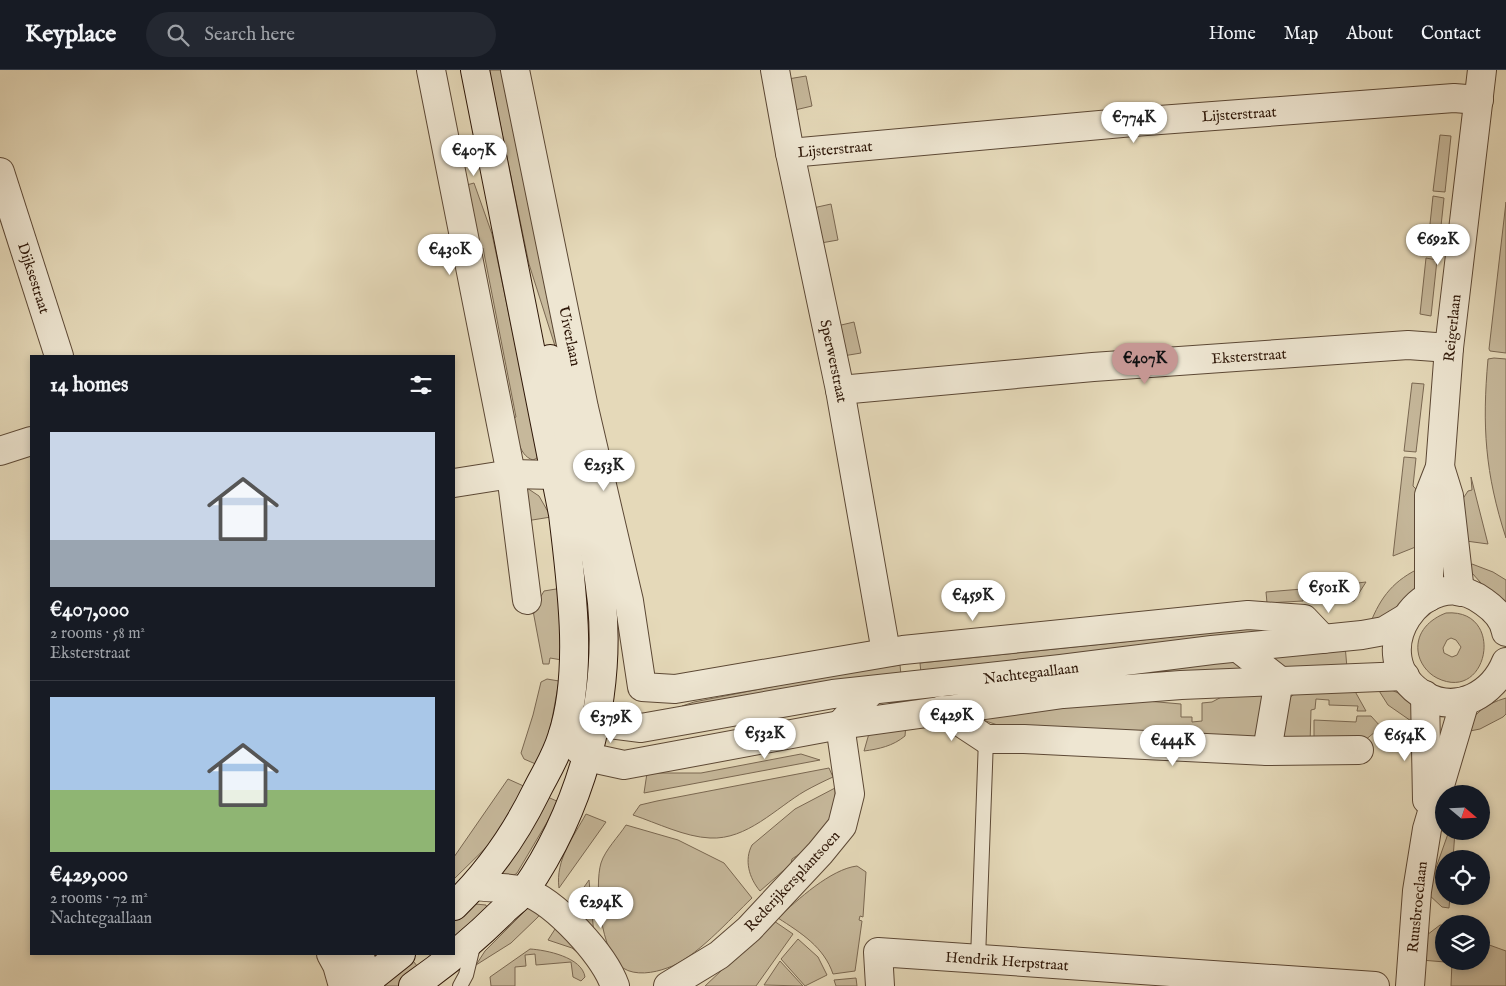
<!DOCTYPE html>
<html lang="en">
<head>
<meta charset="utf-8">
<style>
	:root { --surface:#171b24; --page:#242831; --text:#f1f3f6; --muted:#9ea1a6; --line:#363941; --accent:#c59692 }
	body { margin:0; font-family:"IM FELL English",serif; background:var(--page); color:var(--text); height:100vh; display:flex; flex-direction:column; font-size:19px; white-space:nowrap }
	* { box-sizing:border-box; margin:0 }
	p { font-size:16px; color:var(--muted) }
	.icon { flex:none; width:28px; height:28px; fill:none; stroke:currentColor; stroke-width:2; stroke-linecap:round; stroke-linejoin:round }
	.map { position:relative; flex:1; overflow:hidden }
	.side { position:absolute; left:30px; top:285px; width:425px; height:600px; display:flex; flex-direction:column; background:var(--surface); border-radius:0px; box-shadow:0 2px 8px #0003 }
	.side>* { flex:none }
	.needle { width:32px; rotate:109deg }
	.tools { position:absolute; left:1435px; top:715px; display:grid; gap:10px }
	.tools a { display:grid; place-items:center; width:55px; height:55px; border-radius:50%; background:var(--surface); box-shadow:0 2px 8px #0003; font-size:25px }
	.price { position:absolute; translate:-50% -42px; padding:0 11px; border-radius:18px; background:#fff; color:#222; font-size:16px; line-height:32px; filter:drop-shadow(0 1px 2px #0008) }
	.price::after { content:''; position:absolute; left:50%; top:30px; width:15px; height:11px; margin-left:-8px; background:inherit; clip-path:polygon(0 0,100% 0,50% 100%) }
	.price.selected { background:var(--accent); color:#111 }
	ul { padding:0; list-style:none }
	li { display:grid; align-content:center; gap:10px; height:265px; padding:0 20px }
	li+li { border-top:1px solid var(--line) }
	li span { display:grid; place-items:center; height:155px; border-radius:0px; color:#555 }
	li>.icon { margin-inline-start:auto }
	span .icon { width:90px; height:90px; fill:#fffc; stroke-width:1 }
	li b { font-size:21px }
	h2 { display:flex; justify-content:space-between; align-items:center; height:60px; padding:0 20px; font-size:21px }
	header { display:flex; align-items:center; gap:30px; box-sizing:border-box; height:70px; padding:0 25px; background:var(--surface); border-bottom:1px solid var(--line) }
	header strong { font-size:24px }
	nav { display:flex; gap:28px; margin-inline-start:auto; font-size:18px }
	.search { width:350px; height:45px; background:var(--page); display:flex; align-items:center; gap:12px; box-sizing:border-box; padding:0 18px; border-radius:28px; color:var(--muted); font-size:19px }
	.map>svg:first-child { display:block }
	.green { fill:#c6b89b; stroke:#7a6852; fill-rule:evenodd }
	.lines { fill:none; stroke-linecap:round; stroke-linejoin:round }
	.service-casing { stroke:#5c4835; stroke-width:16 }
	.minor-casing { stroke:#5c4835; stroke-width:30 }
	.tertiary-casing { stroke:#5c4835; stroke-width:30 }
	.secondary-casing { stroke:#2f1809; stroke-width:30 }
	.service { stroke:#eee6d2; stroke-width:14 }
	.minor { stroke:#eee6d2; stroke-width:28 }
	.tertiary { stroke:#eee6d2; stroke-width:28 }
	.secondary { stroke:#eee6d2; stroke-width:28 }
	.labels { text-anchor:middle; stroke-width:5; stroke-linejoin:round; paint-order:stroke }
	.street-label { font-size:15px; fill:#2f1809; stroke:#eee6d2 }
</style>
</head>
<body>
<header>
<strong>Keyplace</strong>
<div class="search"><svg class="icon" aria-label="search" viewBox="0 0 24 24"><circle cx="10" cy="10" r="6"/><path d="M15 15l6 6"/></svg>Search here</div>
<nav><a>Home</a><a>Map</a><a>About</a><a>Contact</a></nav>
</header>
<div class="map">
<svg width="1506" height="916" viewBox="0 0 1506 916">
	<rect width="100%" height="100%" fill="#e5d9b9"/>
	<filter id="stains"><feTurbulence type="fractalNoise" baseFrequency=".004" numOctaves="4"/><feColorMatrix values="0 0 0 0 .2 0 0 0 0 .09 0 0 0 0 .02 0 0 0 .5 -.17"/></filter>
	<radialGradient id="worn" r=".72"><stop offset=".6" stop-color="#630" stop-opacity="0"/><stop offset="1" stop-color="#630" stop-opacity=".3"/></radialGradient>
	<g class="green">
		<path d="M489,0H502L555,267H557L559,275L555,276L529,194Z"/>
		<path d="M806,6L812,36L795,40L788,9Z"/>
		<path d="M1440,65L1451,66L1445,122L1433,121Z"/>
		<path d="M474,113L492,164L538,382L537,388L533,390C517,385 517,362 514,348L516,347L483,178H481L475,152L463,116Z"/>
		<path d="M1433,126L1444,128L1438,184L1427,182Z"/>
		<path d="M1506,132V283L1490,281L1489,279Z"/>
		<path d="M831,134L838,170L821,173L813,138Z"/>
		<path d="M1426,188L1437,190L1431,246L1420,244Z"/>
		<path d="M854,252L861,283L843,286L837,256Z"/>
		<path d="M1494,288L1506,289V468C1485,403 1482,356 1488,289Z"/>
		<path d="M1412,313L1424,314L1416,382L1404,381Z"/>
		<path d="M1404,387L1416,388L1413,416L1417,420L1423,474L1393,486Z"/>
		<path d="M1471,407L1488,474L1466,471L1462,430L1468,421L1472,420Z"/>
		<path d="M524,416L539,426L551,447L526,451Z"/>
		<path d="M1472,494L1493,502L1506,510V541L1472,503L1469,497Z"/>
		<path d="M1422,497C1418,524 1395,546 1370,554C1381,526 1394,510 1422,497Z"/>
		<path d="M1366,512L1354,531L1325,534L1323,517Z"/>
		<path d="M562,518V590L550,588L549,594H543L531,530L540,528L544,521Z"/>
		<path d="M1302,519L1303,531L1267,533L1266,522Z"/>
		<path d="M1446,543C1506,538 1489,634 1437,608C1427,603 1419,592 1418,581C1416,562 1430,549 1446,543ZM1451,568L1456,570L1461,577L1457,585L1452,587L1444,583L1443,578L1447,570Z"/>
		<path d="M1267,557L1284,561L921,603L920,593Z"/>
		<path d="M1345,575L1347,598L1280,602L1264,584Z"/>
		<path d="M1227,588L1254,600L1091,612L1140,597Z"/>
		<path d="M900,595L901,605L683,641L682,636L694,632L847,602Z"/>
		<path d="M547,609L559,611L550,660L538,695L524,689L521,683L533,645L541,612Z"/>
		<path d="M1352,616L1366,641H1357L1358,636L1329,635V630L1316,629L1315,639L1311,640L1310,674L1284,667L1287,630L1298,621Z"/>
		<path d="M1376,616C1393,620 1405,623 1414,638V653L1388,635Z"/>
		<path d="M1262,621L1263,651L1254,667L1015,661L980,649L1124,629L1181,634V647H1192V652L1202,651V633L1212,632L1231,622Z"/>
		<path d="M1506,628V644L1503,647L1480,659L1465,662C1474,643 1485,634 1506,628Z"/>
		<path d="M1357,646H1371L1381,657L1364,671L1314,674V650L1356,652Z"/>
		<path d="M906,654L905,666C893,676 879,679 864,681L870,660Z"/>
		<path d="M801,684L820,690L644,723L647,703H701Z"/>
		<path d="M829,698L833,707C824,711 814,716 805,721C776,738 747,770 710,768C685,767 657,753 633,745L640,735L657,731Z"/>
		<path d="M508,709L528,718L505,759L454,809V787Z"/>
		<path d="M835,718C837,749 817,773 792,789L791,794L760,821C749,808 744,790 752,775L795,739Z"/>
		<path d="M543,725L559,732L517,803C512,808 503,806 498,802Z"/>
		<path d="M586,744L606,752L559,818C555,790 574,766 586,744Z"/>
		<path d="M626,755L678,770L724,793L752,828C731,848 694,890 667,898C654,903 635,906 623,898C601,884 594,816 601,793C605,780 619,766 626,755Z"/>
		<path d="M1449,761H1455L1453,789H1444V826H1450L1449,838L1442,837L1427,823Z"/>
		<path d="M857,796L866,802L863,847L860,846L859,850L862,851L855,901L833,904C824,877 801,863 778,848C797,830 831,799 857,796Z"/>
		<path d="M589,810L594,865L568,840Z"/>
		<path d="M475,834L486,835L487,839L454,872V847Z"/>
		<path d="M530,836L540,844L538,847L511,873L476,895L485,881Z"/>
		<path d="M774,851L793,864L756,916H705Z"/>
		<path d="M1440,855H1444L1445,892L1421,890L1423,868Z"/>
		<path d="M557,856L582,886L572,878L548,870Z"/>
		<path d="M798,869L818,887L827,905L805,916L781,889Z"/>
		<path d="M1481,872L1506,881V916H1451L1452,891H1481Z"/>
		<path d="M530,879C546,880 582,887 585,907L581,911L573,907L571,892L536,895L535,884L525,885L526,896L515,897V916H491L490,907Z"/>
		<path d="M410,887L421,901L403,916H376Z"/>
		<path d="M780,891L803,916L764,915Z"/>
		<path d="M856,908L857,916H836L834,910Z"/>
	</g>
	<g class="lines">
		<defs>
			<g id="service">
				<path d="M978,889L986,669"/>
				<path d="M460,916L466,905L474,872"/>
			</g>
			<g id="minor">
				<path d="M431,0L511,404L527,530"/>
				<path d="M515,0L584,338L629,531L642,617L675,619L903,580L1248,545L1304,549L1323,569"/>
				<path d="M775,0L790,83L840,320L886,582"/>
				<path d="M790,83L1133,52L1454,28L1479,30"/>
				<path d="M0,102L59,286"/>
				<path d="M840,320L1093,297L1408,275L1449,278"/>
				<path d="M0,381L31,371"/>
				<path d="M1440,397L1449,426L1460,522"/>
				<path d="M454,413L511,404L555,405"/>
				<path d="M1429,527V425L1440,397L1449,278L1482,0"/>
				<path d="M1238,578L1279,610L1267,681"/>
				<path d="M1425,625L1427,730"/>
				<path d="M942,640L986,669H1024L1267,681L1359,680"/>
				<path d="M475,816C490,818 509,817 524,821C556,832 604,885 615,916"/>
				<path d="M331,884L337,895L343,916"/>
				<path d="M358,884L370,909V916"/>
				<path d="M668,916L719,885L749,859L820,783L842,756L850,724L840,655L872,620"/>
				<path d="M880,916L878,882L1375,916"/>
				<path d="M1410,916L1417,821L1427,759L1465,631"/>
			</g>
			<g id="tertiary">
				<path d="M1404,549L1384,561L1362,565L1212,580L1061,599L833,624L641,658L594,652L563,665L587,687L624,695L840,655L1063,624L1181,615L1405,606"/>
				<path d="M1506,562C1504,549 1494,539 1484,532C1424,487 1358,587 1425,626C1458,644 1493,624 1506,592"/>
			</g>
			<g id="secondary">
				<path d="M454,836C488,803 515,765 536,722C545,704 556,687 562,667C584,601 571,512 563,444L475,0"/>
				<path d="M361,916L401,884"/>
				<path d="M413,916C446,893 475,869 503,841C510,834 519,828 525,820C581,739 611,632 602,533C593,450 570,369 550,289"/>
			</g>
		</defs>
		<use href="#service" class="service-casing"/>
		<use href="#minor" class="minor-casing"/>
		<use href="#tertiary" class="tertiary-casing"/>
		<use href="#secondary" class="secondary-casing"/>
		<use href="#service" class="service"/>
		<use href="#minor" class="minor"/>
		<use href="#tertiary" class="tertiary"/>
		<use href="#secondary" class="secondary"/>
	</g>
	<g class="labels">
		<g class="street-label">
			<text transform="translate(1239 44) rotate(-4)" y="5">Lijsterstraat</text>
			<text transform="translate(835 79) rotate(-5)" y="5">Lijsterstraat</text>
			<text transform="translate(34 208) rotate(72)" y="5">Dijksestraat</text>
			<text transform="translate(1452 258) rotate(-84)" y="5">Reigerlaan</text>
			<text transform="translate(570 266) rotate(78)" y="5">Uiverlaan</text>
			<text transform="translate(1249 286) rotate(-4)" y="5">Eksterstraat</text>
			<text transform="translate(834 291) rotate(78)" y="5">Sperwerstraat</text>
			<text transform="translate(1031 603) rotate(-7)" y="5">Nachtegaallaan</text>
			<text transform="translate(792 811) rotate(-47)" y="5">Rederijkersplantsoen</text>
			<text transform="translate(1417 837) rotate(-84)" y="5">Ruusbroeclaan</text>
			<text transform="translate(1007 891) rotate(4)" y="5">Hendrik Herpstraat</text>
		</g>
	</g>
	<rect width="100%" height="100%" filter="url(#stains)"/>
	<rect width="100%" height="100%" fill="url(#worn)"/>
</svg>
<div class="tools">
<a><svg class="needle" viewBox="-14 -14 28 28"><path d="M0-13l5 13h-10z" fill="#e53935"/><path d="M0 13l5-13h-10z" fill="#9ea1a6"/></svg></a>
<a><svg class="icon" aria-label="locate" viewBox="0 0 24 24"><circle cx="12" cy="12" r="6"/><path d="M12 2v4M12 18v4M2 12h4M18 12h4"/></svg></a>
<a><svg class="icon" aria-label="layers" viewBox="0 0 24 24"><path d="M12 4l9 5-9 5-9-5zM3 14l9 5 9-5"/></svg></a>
</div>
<b class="price" style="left:1134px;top:74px">€774K</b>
<b class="price" style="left:474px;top:107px">€407K</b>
<b class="price" style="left:1438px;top:196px">€692K</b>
<b class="price" style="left:450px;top:206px">€430K</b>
<b class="price selected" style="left:1145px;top:315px">€407K</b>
<b class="price" style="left:604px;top:422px">€253K</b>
<b class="price" style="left:1329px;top:544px">€501K</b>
<b class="price" style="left:973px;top:552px">€459K</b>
<b class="price" style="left:952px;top:672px">€429K</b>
<b class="price" style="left:611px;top:674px">€379K</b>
<b class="price" style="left:765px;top:690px">€532K</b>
<b class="price" style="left:1405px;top:692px">€654K</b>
<b class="price" style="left:1173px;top:697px">€444K</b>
<b class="price" style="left:601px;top:859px">€294K</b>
<section class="side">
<h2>14 homes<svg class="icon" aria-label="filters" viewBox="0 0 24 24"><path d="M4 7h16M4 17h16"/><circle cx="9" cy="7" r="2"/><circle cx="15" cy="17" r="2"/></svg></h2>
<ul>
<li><span style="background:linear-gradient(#c9d6e8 70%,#9aa5b1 0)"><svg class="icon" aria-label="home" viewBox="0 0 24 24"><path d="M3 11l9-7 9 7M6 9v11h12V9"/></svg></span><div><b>€407,000</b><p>2 rooms · 58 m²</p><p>Eksterstraat</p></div></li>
<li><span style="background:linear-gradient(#a9c7e8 60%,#8fb573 0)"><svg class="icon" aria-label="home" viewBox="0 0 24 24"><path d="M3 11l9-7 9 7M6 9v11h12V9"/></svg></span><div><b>€429,000</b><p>2 rooms · 72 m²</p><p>Nachtegaallaan</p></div></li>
</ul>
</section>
</div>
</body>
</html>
